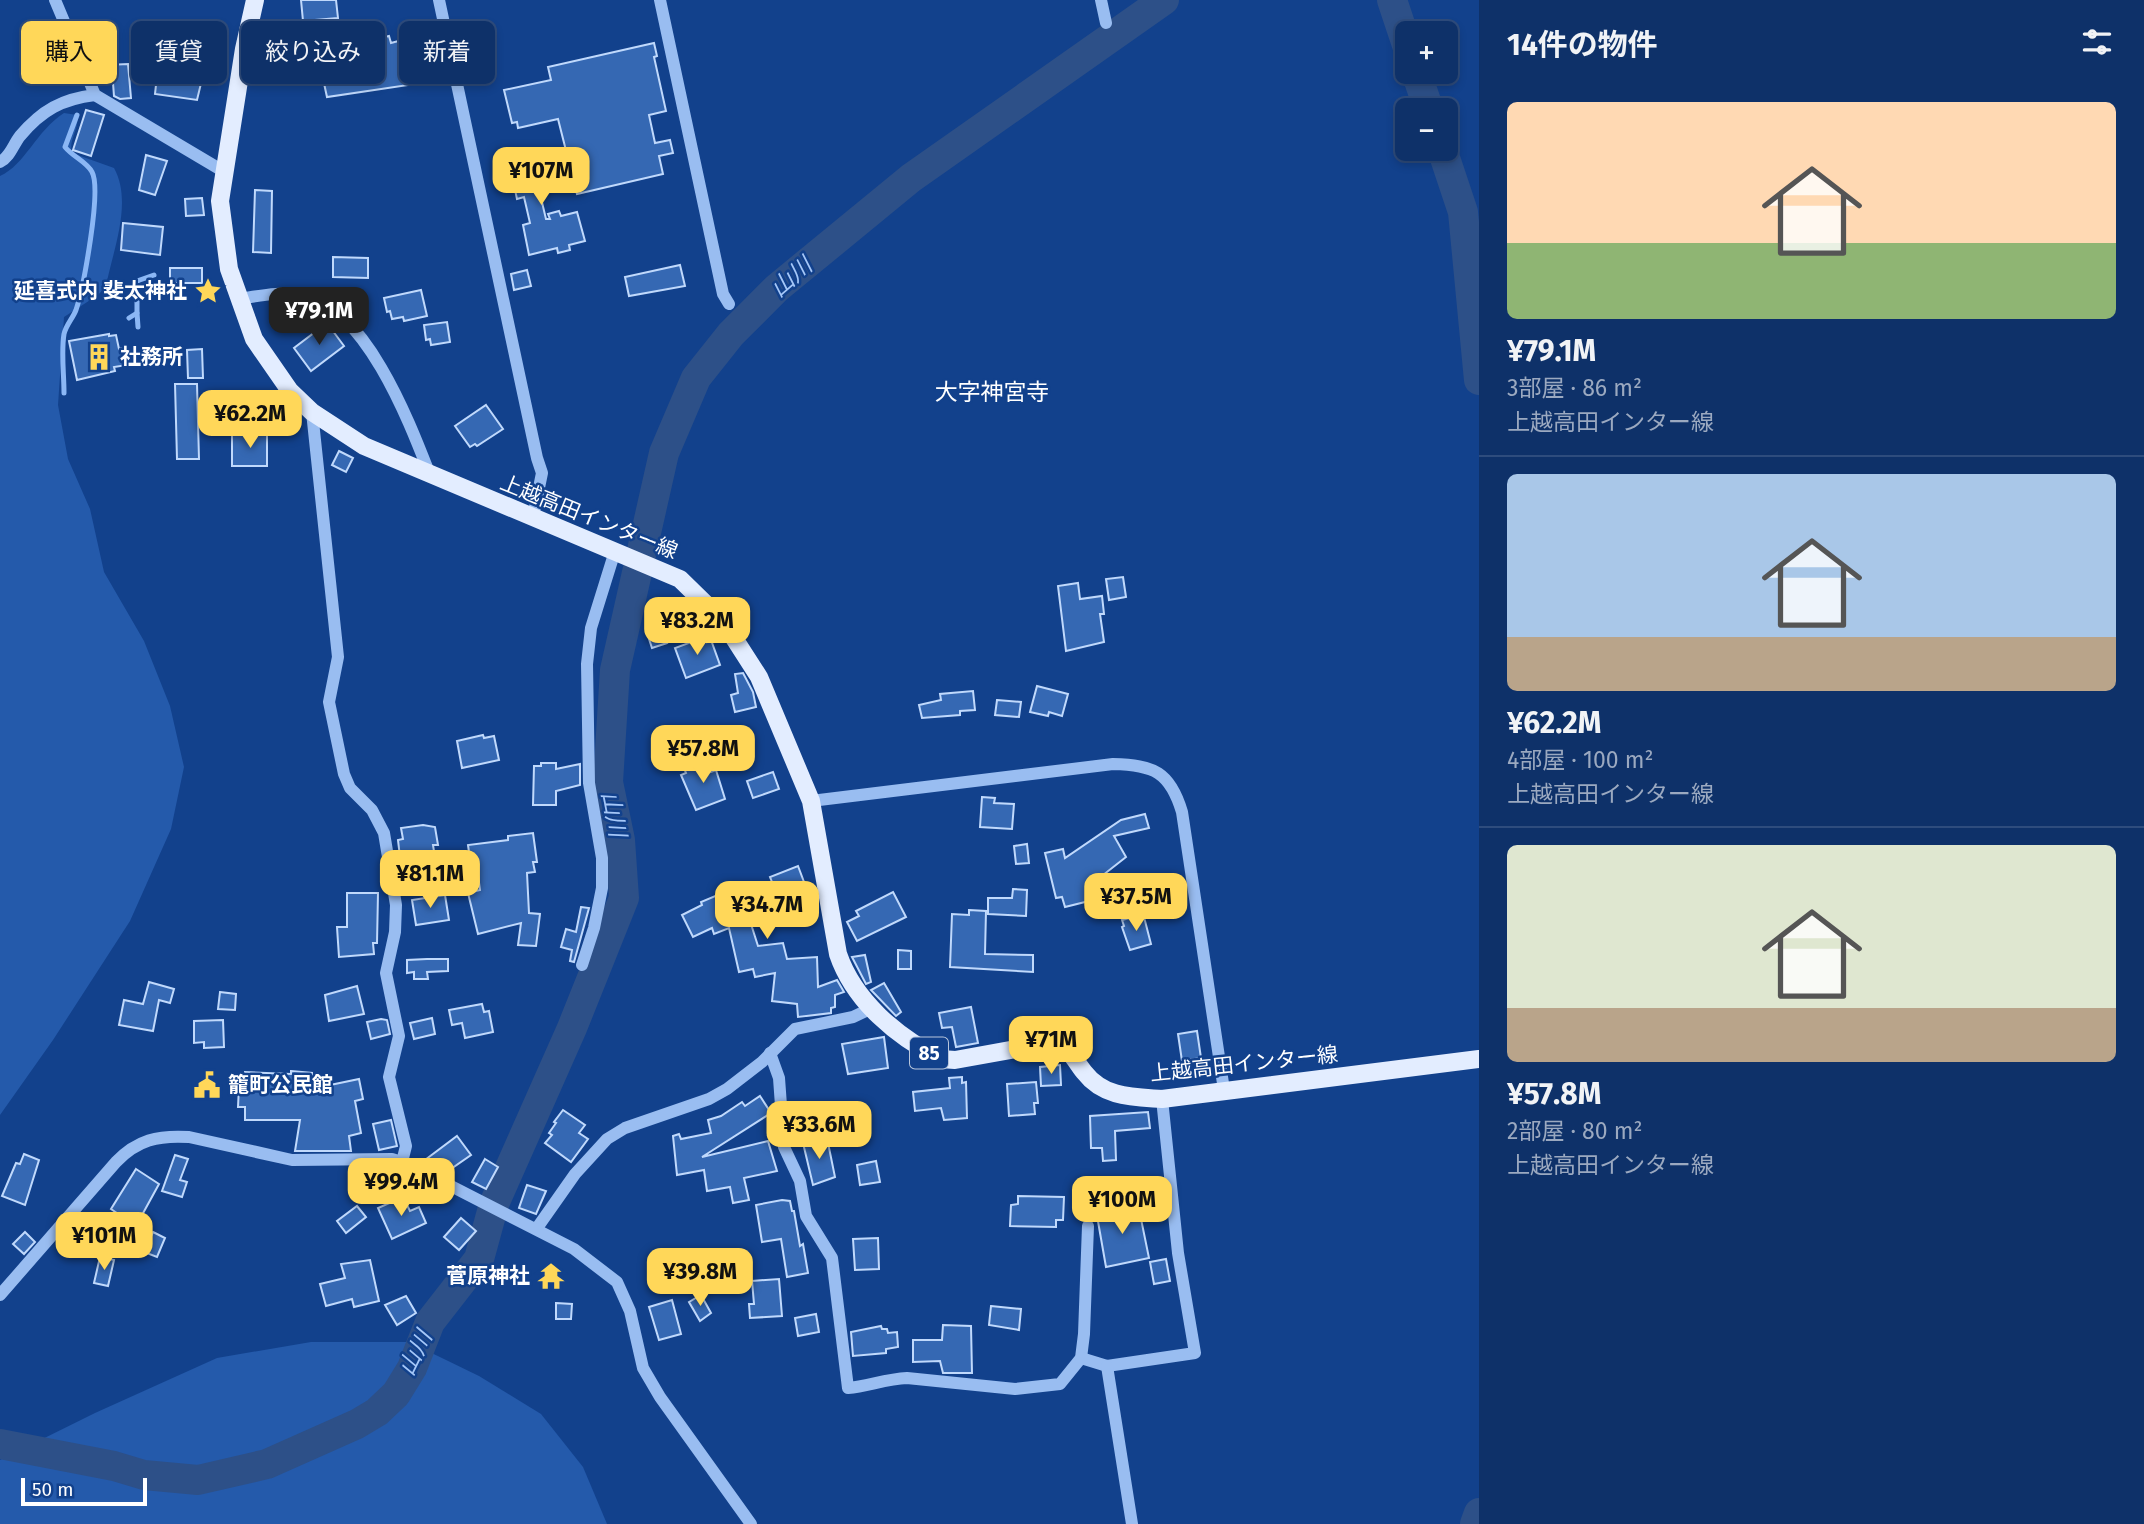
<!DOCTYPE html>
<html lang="ja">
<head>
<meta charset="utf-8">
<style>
	:root { --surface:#0e3169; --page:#17396f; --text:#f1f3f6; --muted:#9ba9c0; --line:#2e4c7d; --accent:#ffd759 }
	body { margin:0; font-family:"Fira Sans","Noto Sans JP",sans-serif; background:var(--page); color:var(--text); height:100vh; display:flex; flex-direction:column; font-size:26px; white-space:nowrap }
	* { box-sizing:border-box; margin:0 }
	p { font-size:23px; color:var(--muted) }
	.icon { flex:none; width:38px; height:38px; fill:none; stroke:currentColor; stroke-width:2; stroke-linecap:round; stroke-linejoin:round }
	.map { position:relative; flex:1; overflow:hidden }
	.sheet { display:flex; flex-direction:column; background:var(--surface); width:665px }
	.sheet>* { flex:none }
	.banner { position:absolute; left:21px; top:21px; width:665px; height:63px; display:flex; gap:14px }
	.controls { position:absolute; left:1395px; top:21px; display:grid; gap:14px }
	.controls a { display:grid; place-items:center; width:63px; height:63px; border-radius:10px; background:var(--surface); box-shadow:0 4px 10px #0003,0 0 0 2px var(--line); font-size:35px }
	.scale { position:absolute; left:21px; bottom:18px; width:126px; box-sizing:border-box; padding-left:7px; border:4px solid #fff; border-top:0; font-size:19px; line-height:24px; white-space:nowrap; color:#fff; -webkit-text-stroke:5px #12418c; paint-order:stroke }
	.price { position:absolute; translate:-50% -60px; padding:0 16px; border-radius:14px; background:var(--accent); color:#111; font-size:23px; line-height:46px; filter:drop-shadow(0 2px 4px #0008) }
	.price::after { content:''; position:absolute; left:50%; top:42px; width:21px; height:16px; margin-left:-10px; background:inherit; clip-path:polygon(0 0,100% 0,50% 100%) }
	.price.active { background:#222; color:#fff }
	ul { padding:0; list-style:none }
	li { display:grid; align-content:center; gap:14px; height:371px; padding:0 28px }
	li+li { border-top:2px solid var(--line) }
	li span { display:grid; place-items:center; height:217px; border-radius:10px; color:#555 }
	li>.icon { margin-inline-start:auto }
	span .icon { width:126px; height:126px; fill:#fffc; stroke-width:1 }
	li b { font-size:30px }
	h2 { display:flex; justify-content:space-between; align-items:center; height:84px; padding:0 28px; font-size:30px }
	.chip { padding:0 24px; border-radius:10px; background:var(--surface); box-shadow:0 4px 10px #0003,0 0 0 2px var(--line); font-size:24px; line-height:63px }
	.chip.active { background:var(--accent); color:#111 }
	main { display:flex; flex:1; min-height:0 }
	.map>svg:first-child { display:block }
	.green { fill:#245aab }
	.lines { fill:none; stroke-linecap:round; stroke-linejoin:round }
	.stream { stroke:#8bb7f5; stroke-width:5 }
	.river { stroke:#2d5088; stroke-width:30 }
	.building { fill:#3568b3; stroke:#c0d9fc; stroke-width:2 }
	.minor { stroke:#99bdf1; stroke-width:12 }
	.major { stroke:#e3edff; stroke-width:18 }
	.labels { text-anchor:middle; stroke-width:5; stroke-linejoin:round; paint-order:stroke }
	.shield { fill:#12418c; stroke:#b8c6dc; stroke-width:2 }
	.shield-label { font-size:19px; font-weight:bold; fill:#fff }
	.poi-label { font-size:21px; font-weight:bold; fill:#fff; stroke:#12418c; text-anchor:end }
	.street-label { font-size:21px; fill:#fff; stroke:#12418c }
	.water-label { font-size:23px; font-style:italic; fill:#a5c7f8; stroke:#12418c }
	.neighbourhood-label { font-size:23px; fill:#fff; stroke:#12418c }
</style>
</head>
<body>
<main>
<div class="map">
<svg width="1479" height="1524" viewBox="0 0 1479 1524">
	<rect width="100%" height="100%" fill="#12418c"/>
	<g class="green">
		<path d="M64,113L77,115C80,128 68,140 72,153L114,168C133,202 113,250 106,286L98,295L64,317L58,405L68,459L90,509L104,572L144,641L170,706L184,767L171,829L130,921L53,1040L0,1115V176C25,165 36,131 64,113Z"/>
		<path d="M311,1342H409L479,1376L541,1414L583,1467L607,1524H0V1460L95,1413L217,1358Z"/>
	</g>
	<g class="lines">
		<g class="stream">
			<path d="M137,313L138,327"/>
			<path d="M129,318L137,313V281L154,275"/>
			<path d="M64,393C64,374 61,352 64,334C66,325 73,318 76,310C83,289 102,190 92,172C87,162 73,157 65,147L77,115"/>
		</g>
		<g class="river">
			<path d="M1392,0L1407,45"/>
			<path d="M1416,72L1429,110"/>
			<path d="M1442,149L1463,212L1479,380"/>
			<path d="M0,1444L114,1466L144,1475L198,1480L267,1464L357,1424L377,1412L396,1394L412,1368L430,1322L479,1259L494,1204L572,1028L624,898L620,840L608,782L615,670L664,453L696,378L731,334L777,288L911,178L1164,0"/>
			<path d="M1475,1524L1479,1513"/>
		</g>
	</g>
	<g class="building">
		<path d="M301,0H336L338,18L303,21Z"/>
		<path d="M389,36L391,43L406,39L415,84L327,97L322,74L273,80L270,56L304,52L305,60L336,54L334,49Z"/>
		<path d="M654,43L657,56L654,57L666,111L649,115L655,143L670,140L673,153L659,156L663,174L577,194L558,119L518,128L517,122L512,123L504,90L551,80L548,67Z"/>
		<path d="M128,64L131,98L120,99L114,96L113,83L107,84L105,69L108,68L107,65Z"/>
		<path d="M158,67L204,71L197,100L155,94Z"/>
		<path d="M86,110L104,115L91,156L73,150Z"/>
		<path d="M541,151L550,192L540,194L546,219H550L548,214L559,211L561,216L577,212L585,241L569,245L570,250L558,253L557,248L529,255L523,225L530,223L524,197L517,199L512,176L505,178L501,161Z"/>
		<path d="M146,155L167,161L155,195L139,190Z"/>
		<path d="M255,190L272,191L271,253L253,252Z"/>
		<path d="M202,198L204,215L186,216L185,199Z"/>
		<path d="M123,223L163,227L160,255L121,250Z"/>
		<path d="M333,257L368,258V278L333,277Z"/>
		<path d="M680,265L685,286L629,296L625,277Z"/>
		<rect x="170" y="268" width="32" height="15"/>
		<path d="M527,270L531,286L514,290L511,274Z"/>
		<path d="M421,290L427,316L404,321L403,317L392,319L390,311L387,312L384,298Z"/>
		<path d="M276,304H302V310H308V325H276Z"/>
		<path d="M447,322L450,342L431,345L430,339L426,340L424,325Z"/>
		<path d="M327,323L344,346L311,371L294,348Z"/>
		<path d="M109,334V336L116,335L119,349L123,348L127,365L114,367L115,371L77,380L69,341Z"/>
		<path d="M202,349L203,378H188L187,350Z"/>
		<path d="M175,384H197L199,459H177Z"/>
		<path d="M486,405L503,429L477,446L475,444L470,447L455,426Z"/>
		<rect x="232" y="434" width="35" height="32"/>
		<path d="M339,451L353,458L346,472L332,465Z"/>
		<path d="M1123,577L1126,597L1109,600L1106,579Z"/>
		<path d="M1078,583L1080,599L1102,596L1104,614H1100L1104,642L1066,651L1058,586Z"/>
		<path d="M688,604L699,615L667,643L652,648L648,636L671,629L669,621Z"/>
		<path d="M705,637L707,642L711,640L720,665L686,678L675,648Z"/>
		<path d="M743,673L753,692L756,707L735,712L731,695L738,693L735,674Z"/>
		<path d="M1037,686L1068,694L1062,716L1049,712L1048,716L1030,712Z"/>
		<path d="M973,691L975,710L960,711V715L922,718L919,705L941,700L940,694Z"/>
		<path d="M997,700L1021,702L1019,717L995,715Z"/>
		<path d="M483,735L484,738L494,736L499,760L462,768L457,741Z"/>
		<path d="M706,759L711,772L716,770L725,799L696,810L681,775L686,773L684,768Z"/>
		<path d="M541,763H556V769L580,764V785L556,791V805H533L534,766H541Z"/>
		<path d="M773,772L779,789L753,798L747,781Z"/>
		<path d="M982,797L995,798L994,803L1014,804L1012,829L980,827Z"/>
		<path d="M1145,814L1149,828L1114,836L1126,857L1098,879L1105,897L1065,907L1062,897L1056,898L1045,853L1063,849L1065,858L1121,820Z"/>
		<path d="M423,825L435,827L438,845H433L435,858H432V862L401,866L398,840L403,839L401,828Z"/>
		<path d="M533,833L537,862H533L535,872L527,873L529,913L540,914L536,946L518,945L521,923L478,934L468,893L480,890L476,860H470L468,845L508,840V836Z"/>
		<path d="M1027,844L1029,863L1016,864L1014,846Z"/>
		<path d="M798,866L804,882L800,884L808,903L790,912L789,908L751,924L758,946L783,943L787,959L817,957L818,987L837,980L844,992L835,995V1007L831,1008V1013L798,1017L797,1004L772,1001L775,973L755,977L753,969L739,972L729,928L714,934L712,928L693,937L682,915L702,905L701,902L739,886L743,895L772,882L770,877Z"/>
		<path d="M1013,889L1027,890L1026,916L988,914V898H1012Z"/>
		<path d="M893,892L906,917L857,941L847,922L859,916L856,911Z"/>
		<path d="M347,893H378L377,943H373L374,954L339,957L337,927H347Z"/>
		<path d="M445,895L449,920L416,925L412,900Z"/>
		<path d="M581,907L589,908L574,962L570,961L572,950L561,947L566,929L576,932Z"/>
		<path d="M969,910L986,911L985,954L1033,955V972L950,967L952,914L969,915Z"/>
		<path d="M1137,916L1138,919L1144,917L1151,944L1130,950L1122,927L1124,926L1122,920Z"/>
		<path d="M898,950L911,951V969H898Z"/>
		<path d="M865,955L871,982L866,984L852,957Z"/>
		<path d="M427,959H448V971L427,972L428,979H414V972L407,973V960Z"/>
		<path d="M149,982L174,989L170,1003L159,1000L153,1031L119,1025L124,1000L143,1004Z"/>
		<path d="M884,983L901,1012L896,1016L871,990Z"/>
		<path d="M357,986L364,1014L329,1021L325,995Z"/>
		<path d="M220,992L236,994L235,1010L218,1009Z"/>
		<path d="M482,1004L484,1012L489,1011L493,1032L465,1038L462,1023L452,1025L449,1010Z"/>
		<path d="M971,1007L978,1043L956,1047L952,1027L942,1028L939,1013Z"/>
		<path d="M432,1018L435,1034L414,1039L410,1023Z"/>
		<path d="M381,1019L387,1020L390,1034L371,1039L367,1022Z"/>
		<path d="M223,1020L224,1047L204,1048V1042L194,1043V1021Z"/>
		<path d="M1197,1031L1201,1058L1182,1061L1178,1034Z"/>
		<path d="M884,1037L888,1068L848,1074L842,1044Z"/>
		<path d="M1060,1065L1061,1085L1041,1086L1040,1067Z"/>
		<path d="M291,1071L312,1073L311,1089L359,1079L363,1099L355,1101L361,1133L349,1136L351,1151H295L300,1120H245V1107H238L239,1086H244L245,1072L291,1074Z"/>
		<path d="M962,1077V1083L966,1082L967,1118L944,1120L941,1108L915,1111L913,1092L950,1088L949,1078Z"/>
		<path d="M1036,1082L1038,1103H1034L1035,1114L1009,1116L1007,1084Z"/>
		<path d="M760,1096L771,1113L702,1157L768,1141L777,1171L744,1178L749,1200L733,1203L730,1187L707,1191L704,1170L677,1175L673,1136L679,1134L681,1139L711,1133L708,1120L721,1116L742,1102L745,1106Z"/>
		<path d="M563,1110L585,1125L579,1133L588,1139L571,1162L545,1143L552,1135L549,1133L556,1123L554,1122Z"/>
		<path d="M1148,1112L1150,1128L1115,1131L1116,1160L1103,1161L1102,1148H1091L1090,1116Z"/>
		<path d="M391,1120L397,1146L379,1150L373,1124Z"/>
		<path d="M457,1136L471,1155L445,1173L428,1165L425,1160Z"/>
		<path d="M827,1138L835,1177L813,1185L803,1143Z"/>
		<path d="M24,1154L39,1160L25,1205L2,1196L16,1163L20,1164Z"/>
		<path d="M175,1155L188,1159L180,1180L187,1182L182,1197L162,1191Z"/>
		<path d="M485,1159L498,1167L486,1189L472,1182Z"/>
		<path d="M876,1161L880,1182L860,1185L857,1165Z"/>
		<path d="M136,1169L159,1184L136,1226L111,1209Z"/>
		<path d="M527,1185L546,1191L536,1214L519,1208Z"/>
		<path d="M1018,1196L1064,1197L1063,1220H1056V1227L1010,1226L1011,1205L1018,1204Z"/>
		<path d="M403,1197L410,1211L419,1207L426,1223L392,1239L378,1208Z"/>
		<path d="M782,1200L790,1201L792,1211H794L800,1246L803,1244L808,1273L787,1277L781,1239L762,1242L756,1205Z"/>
		<path d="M357,1206L366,1217L346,1233L337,1221Z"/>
		<path d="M1117,1207V1212L1139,1209L1149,1258L1106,1267L1096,1210Z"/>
		<path d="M461,1218L476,1231L459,1250L444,1237Z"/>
		<path d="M25,1232L35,1242L24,1254L13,1244Z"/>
		<path d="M153,1232L165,1238L157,1257L144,1252Z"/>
		<path d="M878,1238L879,1269L855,1270L853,1239Z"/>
		<path d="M100,1257L114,1260L108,1286L94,1283Z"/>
		<path d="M1166,1259L1170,1281L1154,1284L1150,1262Z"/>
		<path d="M370,1260L379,1301L354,1307L352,1299L326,1306L320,1284L345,1278L341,1264Z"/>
		<path d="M779,1279L782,1316L750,1318L749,1304H754L752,1281Z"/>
		<path d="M701,1295L711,1313L700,1321L689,1302Z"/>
		<path d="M406,1296L416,1313L397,1325L385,1305Z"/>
		<path d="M672,1300L681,1334L659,1340L649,1307Z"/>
		<path d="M556,1303L572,1304L571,1319H556Z"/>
		<path d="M991,1306L1021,1309L1019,1330L989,1325Z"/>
		<path d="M816,1314L819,1332L798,1336L795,1318Z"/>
		<path d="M943,1325L971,1326L972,1373H943L940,1361L913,1362V1340H942Z"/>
		<path d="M881,1326L882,1329H887L888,1333L897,1332L898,1347L886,1349V1353L853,1356L851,1332Z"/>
	</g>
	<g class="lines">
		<g class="minor">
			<path d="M55,0L95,95L223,171"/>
			<path d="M439,0L537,458L542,473L533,517"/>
			<path d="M660,0L723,294L729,304"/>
			<path d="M1101,0L1106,23"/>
			<path d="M0,162C10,157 13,145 20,136C42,110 62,99 95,95"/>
			<path d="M238,299C259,296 281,291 303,295C366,308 409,421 430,475"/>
			<path d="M312,412L338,657L329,702L344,774L350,788L372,810L384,833L396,905L395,932L386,973L399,1036L389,1077L406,1146L402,1162"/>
			<path d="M811,801L1113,764C1154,765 1170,772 1182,812L1224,1090"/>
			<path d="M582,965L594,928L602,888V858L589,783L587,664L591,628L615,551"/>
			<path d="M770,1053L779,1078L784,1147L800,1181L806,1216L832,1258L848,1388C868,1386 886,1379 907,1378L1015,1389L1060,1384L1081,1358L1084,1334L1088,1226"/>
			<path d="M537,1228L575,1174L607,1139L625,1128L709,1099L727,1089L762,1062L795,1029L853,1017L870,1009"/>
			<path d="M0,1295L116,1162C137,1140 158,1135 189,1137L292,1160L392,1159L408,1164L574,1249L617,1282L630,1311L643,1368L660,1397L751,1524"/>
			<path d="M1081,1358L1107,1366L1195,1353L1178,1253L1162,1099"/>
			<path d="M1107,1366L1132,1524"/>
		</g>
		<path class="major" d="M255,0L244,49L220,201L229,269L254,339L290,391L312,412L364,446L680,579L723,621L759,677L811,801L838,954C854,1001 897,1037 941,1059L955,1060L1060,1041C1070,1050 1076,1062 1084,1072C1104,1098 1133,1097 1162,1099L1479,1059"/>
	</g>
	<defs>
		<symbol id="sight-bare" viewBox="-9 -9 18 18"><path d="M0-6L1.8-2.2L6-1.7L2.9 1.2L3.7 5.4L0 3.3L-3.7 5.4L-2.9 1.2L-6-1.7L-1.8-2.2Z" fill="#ffd759" stroke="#12418c" stroke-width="2.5" paint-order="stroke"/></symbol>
		<symbol id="building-bare" viewBox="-9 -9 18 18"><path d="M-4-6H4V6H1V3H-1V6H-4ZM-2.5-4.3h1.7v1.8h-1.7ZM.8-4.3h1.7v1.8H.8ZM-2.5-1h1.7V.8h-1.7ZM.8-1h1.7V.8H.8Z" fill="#ffd759" stroke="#12418c" stroke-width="2.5" paint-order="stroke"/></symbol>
		<symbol id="civic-bare" viewBox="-9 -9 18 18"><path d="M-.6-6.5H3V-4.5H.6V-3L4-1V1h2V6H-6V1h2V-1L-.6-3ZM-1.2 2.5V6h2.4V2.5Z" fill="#ffd759" stroke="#12418c" stroke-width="2.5" paint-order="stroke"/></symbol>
		<symbol id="temple-bare" viewBox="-9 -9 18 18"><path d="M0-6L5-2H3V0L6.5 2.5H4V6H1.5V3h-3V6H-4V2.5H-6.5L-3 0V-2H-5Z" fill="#ffd759" stroke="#12418c" stroke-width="2.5" paint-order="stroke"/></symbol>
	</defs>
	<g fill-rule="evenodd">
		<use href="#sight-bare" x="189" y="272" width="38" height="38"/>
		<use href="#building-bare" x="80" y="338" width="38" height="38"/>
		<use href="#civic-bare" x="188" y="1066" width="38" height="38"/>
		<use href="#temple-bare" x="532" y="1257" width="38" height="38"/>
	</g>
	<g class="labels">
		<rect class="shield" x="910" y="1037.5" width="38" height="31" rx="5"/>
		<g class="shield-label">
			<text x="929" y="1060">85</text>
		</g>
		<g class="poi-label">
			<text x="187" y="298">延喜式内 斐太神社</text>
			<text x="120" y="364" text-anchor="start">社務所</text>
			<text x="228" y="1092" text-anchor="start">籠町公民館</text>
			<text x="530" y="1283">菅原神社</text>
		</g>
		<g class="street-label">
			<text transform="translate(589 517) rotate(22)" y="7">上越高田インター線</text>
			<text transform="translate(1244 1064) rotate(-6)" y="7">上越高田インター線</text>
		</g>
		<g class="water-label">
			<text transform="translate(791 277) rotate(-41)" y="8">山川</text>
			<text transform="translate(614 814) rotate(79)" y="8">山川</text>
			<text transform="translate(415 1353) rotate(-64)" y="8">山川</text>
		</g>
		<g class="neighbourhood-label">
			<text x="992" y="400">大字神宮寺</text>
		</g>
	</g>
</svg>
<div class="controls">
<a>+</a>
<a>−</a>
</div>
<div class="scale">50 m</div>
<b class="price" style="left:541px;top:207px">¥107M</b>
<b class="price active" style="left:319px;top:347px">¥79.1M</b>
<b class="price" style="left:250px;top:450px">¥62.2M</b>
<b class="price" style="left:697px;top:657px">¥83.2M</b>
<b class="price" style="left:703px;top:785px">¥57.8M</b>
<b class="price" style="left:430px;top:910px">¥81.1M</b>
<b class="price" style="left:1136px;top:933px">¥37.5M</b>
<b class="price" style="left:767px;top:941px">¥34.7M</b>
<b class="price" style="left:1051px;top:1076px">¥71M</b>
<b class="price" style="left:819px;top:1161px">¥33.6M</b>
<b class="price" style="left:401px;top:1218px">¥99.4M</b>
<b class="price" style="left:1122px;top:1236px">¥100M</b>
<b class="price" style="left:104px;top:1272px">¥101M</b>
<b class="price" style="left:700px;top:1308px">¥39.8M</b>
<div class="banner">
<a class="chip active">購入</a>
<a class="chip">賃貸</a>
<a class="chip">絞り込み</a>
<a class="chip">新着</a>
</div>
</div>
<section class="sheet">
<h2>14件の物件<svg class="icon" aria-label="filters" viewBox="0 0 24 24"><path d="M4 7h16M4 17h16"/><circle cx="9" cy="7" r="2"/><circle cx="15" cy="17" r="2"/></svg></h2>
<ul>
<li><span style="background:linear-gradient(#ffd9b3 65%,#8fb573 0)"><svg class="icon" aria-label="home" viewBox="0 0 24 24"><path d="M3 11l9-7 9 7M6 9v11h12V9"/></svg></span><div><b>¥79.1M</b><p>3部屋 · 86 m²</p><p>上越高田インター線</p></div></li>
<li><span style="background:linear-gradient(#a9c7e8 75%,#b9a48a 0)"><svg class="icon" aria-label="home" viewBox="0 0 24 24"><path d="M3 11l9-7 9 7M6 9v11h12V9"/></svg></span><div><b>¥62.2M</b><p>4部屋 · 100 m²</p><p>上越高田インター線</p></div></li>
<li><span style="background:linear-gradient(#dfe7d0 75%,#b9a48a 0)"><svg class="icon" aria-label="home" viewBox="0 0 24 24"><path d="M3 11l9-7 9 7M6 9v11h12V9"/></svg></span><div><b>¥57.8M</b><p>2部屋 · 80 m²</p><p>上越高田インター線</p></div></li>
</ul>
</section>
</main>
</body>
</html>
